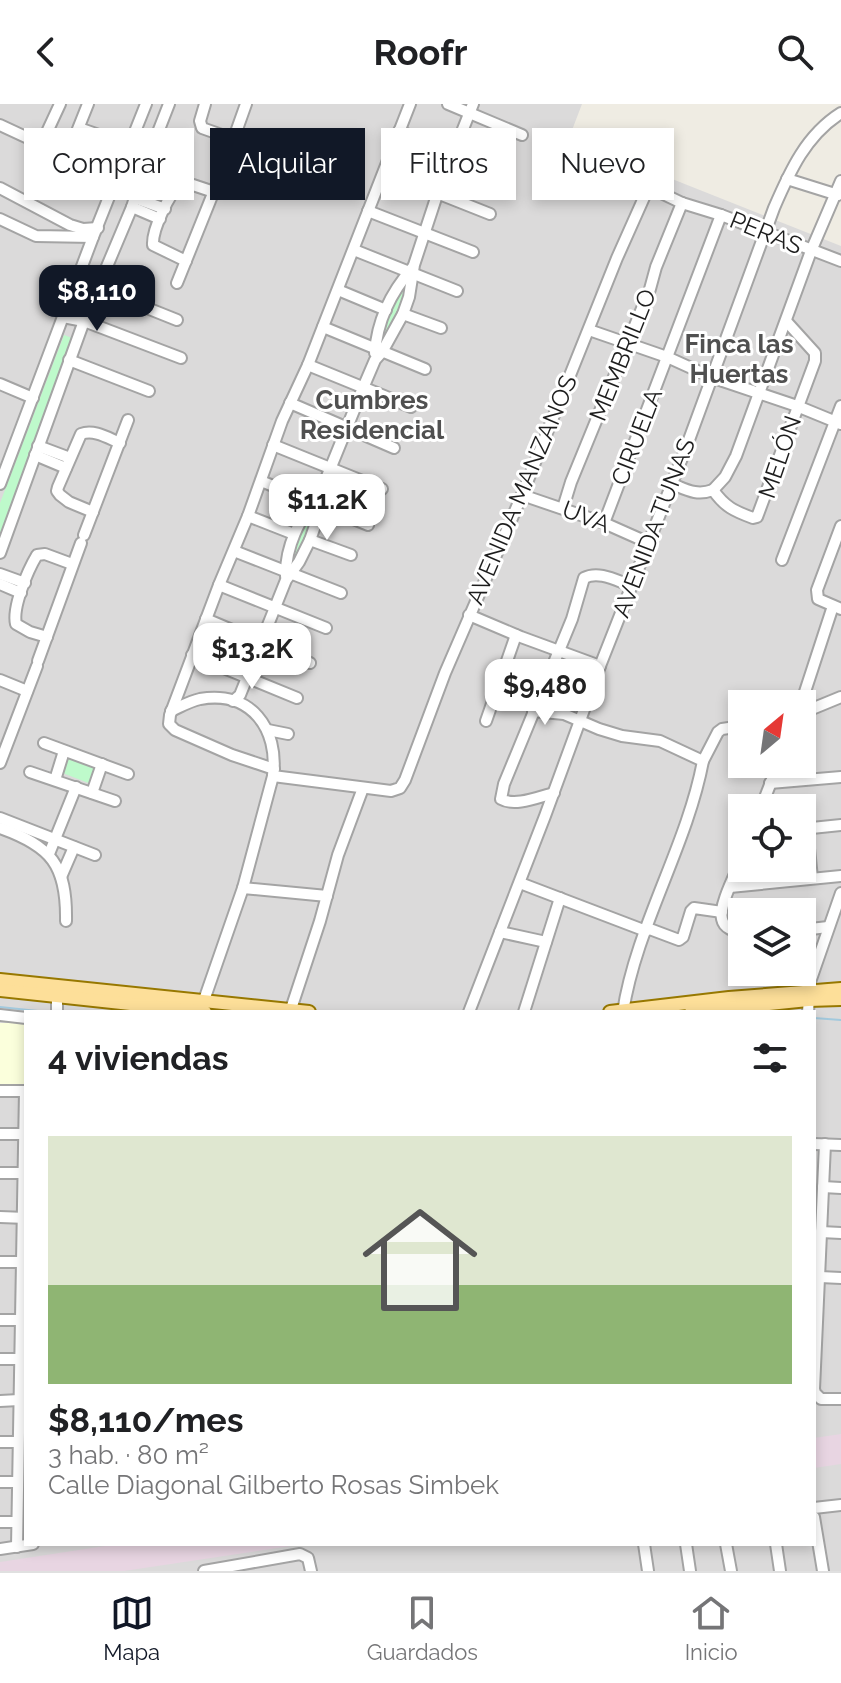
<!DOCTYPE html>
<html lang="es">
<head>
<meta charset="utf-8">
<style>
	:root { --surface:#fff; --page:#f2f2f2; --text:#202124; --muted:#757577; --line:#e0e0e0; --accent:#111827 }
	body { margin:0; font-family:Raleway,sans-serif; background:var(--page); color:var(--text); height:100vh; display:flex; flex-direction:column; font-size:30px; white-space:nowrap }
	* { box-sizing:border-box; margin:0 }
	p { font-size:26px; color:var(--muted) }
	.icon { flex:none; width:44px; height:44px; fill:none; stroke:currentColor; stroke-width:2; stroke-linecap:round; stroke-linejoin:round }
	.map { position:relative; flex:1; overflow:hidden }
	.drawer { position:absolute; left:24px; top:906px; width:792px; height:536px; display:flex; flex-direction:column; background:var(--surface); border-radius:0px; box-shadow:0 4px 12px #0003 }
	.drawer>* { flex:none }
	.guide { position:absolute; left:24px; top:24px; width:794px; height:72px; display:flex; gap:16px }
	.needle { width:52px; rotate:29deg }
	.tools { position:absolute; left:728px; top:586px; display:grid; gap:16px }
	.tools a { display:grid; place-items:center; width:88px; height:88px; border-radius:0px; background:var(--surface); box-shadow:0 4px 12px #0003; font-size:40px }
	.price { position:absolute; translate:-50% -68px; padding:0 18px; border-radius:16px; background:#fff; color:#222; font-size:26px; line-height:52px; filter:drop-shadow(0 2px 4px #0008) }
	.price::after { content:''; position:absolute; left:50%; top:48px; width:24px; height:18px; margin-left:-12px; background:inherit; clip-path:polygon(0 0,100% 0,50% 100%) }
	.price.current { background:var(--accent); color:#fff }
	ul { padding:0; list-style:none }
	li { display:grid; align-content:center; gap:16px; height:424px; padding:0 24px }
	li+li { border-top:2px solid var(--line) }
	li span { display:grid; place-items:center; height:248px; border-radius:0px; color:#555 }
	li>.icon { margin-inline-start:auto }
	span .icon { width:144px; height:144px; fill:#fffc; stroke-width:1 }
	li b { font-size:34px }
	h2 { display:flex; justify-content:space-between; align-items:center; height:96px; padding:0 24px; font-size:34px }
	.tag { padding:0 28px; border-radius:0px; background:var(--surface); box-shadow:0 4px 12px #0003; font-size:28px; line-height:72px }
	.tag.current { background:var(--accent); color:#fff }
	header { display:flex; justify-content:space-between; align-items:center; height:104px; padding:0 24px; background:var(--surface); font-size:36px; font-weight:700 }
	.dock { display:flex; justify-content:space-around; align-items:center; height:112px; border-top:2px solid var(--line); background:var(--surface); font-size:22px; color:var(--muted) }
	.dock a { display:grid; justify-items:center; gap:4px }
	.dock .current { color:var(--accent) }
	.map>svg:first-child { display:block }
	.residential { fill:#dbdada; fill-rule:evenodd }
	.industrial { fill:#e8d5e2 }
	.education { fill:#fbffdc }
	.park { fill:#befacb }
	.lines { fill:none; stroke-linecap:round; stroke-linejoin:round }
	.stream { stroke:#a2c9dd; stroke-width:2 }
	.minor-casing { stroke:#a4a4a4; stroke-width:14 }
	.major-casing { stroke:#977800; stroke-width:16 }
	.minor { stroke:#fff; stroke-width:10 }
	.major { stroke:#fddf99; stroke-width:12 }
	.labels { text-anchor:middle; stroke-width:6; stroke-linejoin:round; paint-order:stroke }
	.street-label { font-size:24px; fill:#1d1d1d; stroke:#fff }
	.neighbourhood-label { font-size:26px; font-weight:bold; fill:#505050; stroke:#fff }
</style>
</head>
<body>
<header><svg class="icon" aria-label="back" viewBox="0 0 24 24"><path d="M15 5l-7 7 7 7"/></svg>Roofr<svg class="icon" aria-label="search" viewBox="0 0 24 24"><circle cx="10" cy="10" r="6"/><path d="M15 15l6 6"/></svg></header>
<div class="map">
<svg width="841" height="1467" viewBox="0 0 841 1467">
	<rect width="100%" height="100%" fill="#efece3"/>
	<path class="residential" d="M0,0H582L569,34L841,142V1467H0ZM742,600H802V660H742ZM742,704H802V764H742ZM742,808H802V868H742ZM26,908H814V1440H26Z"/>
	<g class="industrial">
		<path d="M841,1330V1360L814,1364V1334Z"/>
		<path d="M118,1440H304L124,1467H0V1458Z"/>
	</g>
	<rect class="education" x="0" y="919" width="26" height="62"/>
	<g class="park">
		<path d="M409,171L406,196L381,243L389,208Z"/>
		<path d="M64,231L75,235L0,434V399Z"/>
		<path d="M317,399L313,423L291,464C294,437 300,421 317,399Z"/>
		<path d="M67,649L98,661L91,680L60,668Z"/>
	</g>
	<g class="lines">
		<g class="stream">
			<path d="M0,903L47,908"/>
			<path d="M814,914L841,916"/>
		</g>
		<defs>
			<g id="minor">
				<path d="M205,0L200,17L202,24L233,35"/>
				<path d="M448,0L522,31"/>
				<path d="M0,21L58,48L64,49L72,40L88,0"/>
				<path d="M79,24L150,49"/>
				<path d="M399,27L509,73"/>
				<path d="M75,32L146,59"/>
				<path d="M41,41L60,0"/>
				<path d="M225,59L246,0"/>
				<path d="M384,68L490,110"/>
				<path d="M787,75L838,91"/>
				<path d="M0,84L70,121L83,125L98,124"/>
				<path d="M135,94L165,105"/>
				<path d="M132,103L160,115"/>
				<path d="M368,107L473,148"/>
				<path d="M0,115L36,132L93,133"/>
				<path d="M354,146L457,187"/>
				<path d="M186,157L153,141C152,126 169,89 181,80L193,81L214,88"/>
				<path d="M177,179L222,67"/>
				<path d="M97,184L177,216"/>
				<path d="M338,186L386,206"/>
				<path d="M403,210L441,224"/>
				<path d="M63,213L84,217L181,254"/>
				<path d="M323,223L425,265"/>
				<path d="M589,226L667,253L711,273L797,302L841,320"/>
				<path d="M375,249C377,217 392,187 413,163"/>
				<path d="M69,256L149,287"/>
				<path d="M308,261L411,303"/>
				<path d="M0,280L33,294"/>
				<path d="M290,299L394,344"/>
				<path d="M273,341L382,385"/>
				<path d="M38,342L70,354"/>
				<path d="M35,351L66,364"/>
				<path d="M261,377L368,421"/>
				<path d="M0,380L93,133L146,0"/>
				<path d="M672,380C687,386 697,392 713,386C725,403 734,407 753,414L757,413L815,257V249L786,217"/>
				<path d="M713,386L725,373L736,352L811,147L841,77"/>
				<path d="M522,391L604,419L649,439"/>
				<path d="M563,404L571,378L650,185L656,163L682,99"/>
				<path d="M93,408L69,398L60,391L57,387L58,383L81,330C94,325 108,334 120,339"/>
				<path d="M248,412L294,430"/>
				<path d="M604,419L721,111"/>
				<path d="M841,422L817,486L818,495L841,505"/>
				<path d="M84,431L128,316"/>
				<path d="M310,436L351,451"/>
				<path d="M234,447L341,489"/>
				<path d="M0,449L84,217L132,103L146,59L169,0"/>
				<path d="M782,456L841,302"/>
				<path d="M0,470L25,479"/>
				<path d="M286,472C285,442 300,416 316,392"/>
				<path d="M0,480L21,489"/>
				<path d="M219,481L326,524"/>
				<path d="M469,511L521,533L600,562"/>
				<path d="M206,515L310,559"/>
				<path d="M47,533L30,528L16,520C12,503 28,466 37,451L45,450L72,460"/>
				<path d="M192,551L297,594"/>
				<path d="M38,557L81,439"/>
				<path d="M0,576L27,587"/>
				<path d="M233,597L240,591L286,476L299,458L310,436L316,419L324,380L363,284L375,256L382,248L403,210L409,193L414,161L438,88L473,0"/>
				<path d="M801,600L833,502"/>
				<path d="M171,607C180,603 190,597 200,595C251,586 279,625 273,672L243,784L202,902"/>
				<path d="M533,607L564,610L599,625L622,632L660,637L703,657C687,742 636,823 623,908"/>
				<path d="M802,609L841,593"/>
				<path d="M486,617L516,531"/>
				<path d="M268,626L288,630"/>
				<path d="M44,639L128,670"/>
				<path d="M703,657L718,628L722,625L742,622"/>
				<path d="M0,659L37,562"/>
				<path d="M274,665L232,651L175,626L169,620L170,611L219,481L248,412L282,317L308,261L410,0"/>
				<path d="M30,668L115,697"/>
				<path d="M273,672L391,687L400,684L405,676L445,569L522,391L617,154L646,89L650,86L657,87L682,99L721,111L841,157"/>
				<path d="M55,676L64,647"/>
				<path d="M770,679L841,673"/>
				<path d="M92,689L102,660"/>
				<path d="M554,689C538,693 515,703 501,695L504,680L572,515L584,474C599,466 617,477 632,482"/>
				<path d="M761,704L778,660"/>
				<path d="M0,714L95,751"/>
				<path d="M0,724C51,742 67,761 66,817"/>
				<path d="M802,725L841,721"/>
				<path d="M807,725L812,774"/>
				<path d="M49,750L76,683"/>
				<path d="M742,754C737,767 718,802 722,815C724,825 734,827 742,828"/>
				<path d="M61,773L74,743"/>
				<path d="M520,779L646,827"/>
				<path d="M730,783L841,772"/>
				<path d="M243,784L327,792"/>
				<path d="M647,824L679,836L683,833L691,807L694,804L722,808"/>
				<path d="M802,826L828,823"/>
				<path d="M500,828L546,838"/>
				<path d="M57,908V893"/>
				<path d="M290,908L320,817L338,751L363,684"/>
				<path d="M469,908L545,712L600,562L686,344L774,104C790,67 806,31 841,9"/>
				<path d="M524,908L560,794"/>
				<path d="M808,908L810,878L841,789"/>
				<path d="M0,911L26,914"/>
				<path d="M0,987H26"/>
				<path d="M0,1030H24"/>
				<path d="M814,1040L841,1041"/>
				<path d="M825,1040L814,1285L815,1289L821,1295H841"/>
				<path d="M0,1069H24"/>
				<path d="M823,1083L841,1084"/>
				<path d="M0,1113L26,1114"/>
				<path d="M821,1128L841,1129"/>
				<path d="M0,1158H22"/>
				<path d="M820,1173L841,1174"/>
				<path d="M0,1216H21"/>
				<path d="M0,1255H20"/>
				<path d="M0,1297L19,1296"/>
				<path d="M0,1338H18"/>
				<path d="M0,1378H17"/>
				<path d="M814,1404L841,1401"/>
				<path d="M814,1413L823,1467"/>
				<path d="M0,1418H17"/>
				<path d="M644,1440L648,1467"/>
				<path d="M686,1440L690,1467"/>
				<path d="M726,1440L731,1467"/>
				<path d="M776,1440L780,1467"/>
				<path d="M17,1443L25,987"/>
				<path d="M0,1445L33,1440"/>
				<path d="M204,1467L300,1450L308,1454L311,1467"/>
			</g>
			<g id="major">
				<path d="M0,876L309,908"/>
				<path d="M0,886L205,908"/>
				<path d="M610,908L729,894L841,885"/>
				<path d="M691,908L808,896L841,895"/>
			</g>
		</defs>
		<use href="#minor" class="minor-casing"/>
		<use href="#major" class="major-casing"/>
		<use href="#minor" class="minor"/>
		<use href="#major" class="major"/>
	</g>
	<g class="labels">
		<g class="street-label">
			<text transform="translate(766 129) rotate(22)" y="8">PERAS</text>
			<text transform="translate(623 251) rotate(-68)" y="8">MEMBRILLO</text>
			<text transform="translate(637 333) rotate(-69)" y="8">CIRUELA</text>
			<text transform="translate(780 353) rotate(-71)" y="8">MELÓN</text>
			<text transform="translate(522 386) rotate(-67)" y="8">AVENIDA MANZANOS</text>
			<text transform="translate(586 413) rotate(21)" y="8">UVA</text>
			<text transform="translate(654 424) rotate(-69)" y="8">AVENIDA TUNAS</text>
		</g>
		<g class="neighbourhood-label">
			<text x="739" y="249">Finca las<tspan x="739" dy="30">Huertas</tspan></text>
			<text x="372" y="305">Cumbres<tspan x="372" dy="30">Residencial</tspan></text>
		</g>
	</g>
</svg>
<div class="tools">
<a><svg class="needle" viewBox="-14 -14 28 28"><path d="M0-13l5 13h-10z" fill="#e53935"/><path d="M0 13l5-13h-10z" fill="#757577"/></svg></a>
<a><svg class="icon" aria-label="locate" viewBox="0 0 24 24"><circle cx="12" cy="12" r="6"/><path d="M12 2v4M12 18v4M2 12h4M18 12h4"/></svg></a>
<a><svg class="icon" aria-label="layers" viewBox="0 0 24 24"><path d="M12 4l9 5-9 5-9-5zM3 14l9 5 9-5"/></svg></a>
</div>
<b class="price current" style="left:97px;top:229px">$8,110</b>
<b class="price" style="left:327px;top:438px">$11.2K</b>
<b class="price" style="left:252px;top:587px">$13.2K</b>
<b class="price" style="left:545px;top:623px">$9,480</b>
<div class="guide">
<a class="tag">Comprar</a>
<a class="tag current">Alquilar</a>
<a class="tag">Filtros</a>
<a class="tag">Nuevo</a>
</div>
<section class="drawer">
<h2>4 viviendas<svg class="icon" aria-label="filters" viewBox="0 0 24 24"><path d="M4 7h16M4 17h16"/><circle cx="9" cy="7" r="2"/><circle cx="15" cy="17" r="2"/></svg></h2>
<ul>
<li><span style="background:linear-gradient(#dfe7d0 60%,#8fb573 0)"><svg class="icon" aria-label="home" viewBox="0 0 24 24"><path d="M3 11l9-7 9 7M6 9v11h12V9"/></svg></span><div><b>$8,110/mes</b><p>3 hab. · 80 m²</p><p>Calle Diagonal Gilberto Rosas Simbek</p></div></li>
</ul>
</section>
</div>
<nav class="dock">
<a class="current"><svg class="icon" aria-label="map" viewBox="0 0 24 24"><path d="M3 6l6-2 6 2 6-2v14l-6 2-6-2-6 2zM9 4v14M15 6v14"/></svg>Mapa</a>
<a><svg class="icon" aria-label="saved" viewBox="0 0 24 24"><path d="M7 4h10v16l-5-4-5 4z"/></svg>Guardados</a>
<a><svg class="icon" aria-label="home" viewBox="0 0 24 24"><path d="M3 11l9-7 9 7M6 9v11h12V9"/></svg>Inicio</a>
</nav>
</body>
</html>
